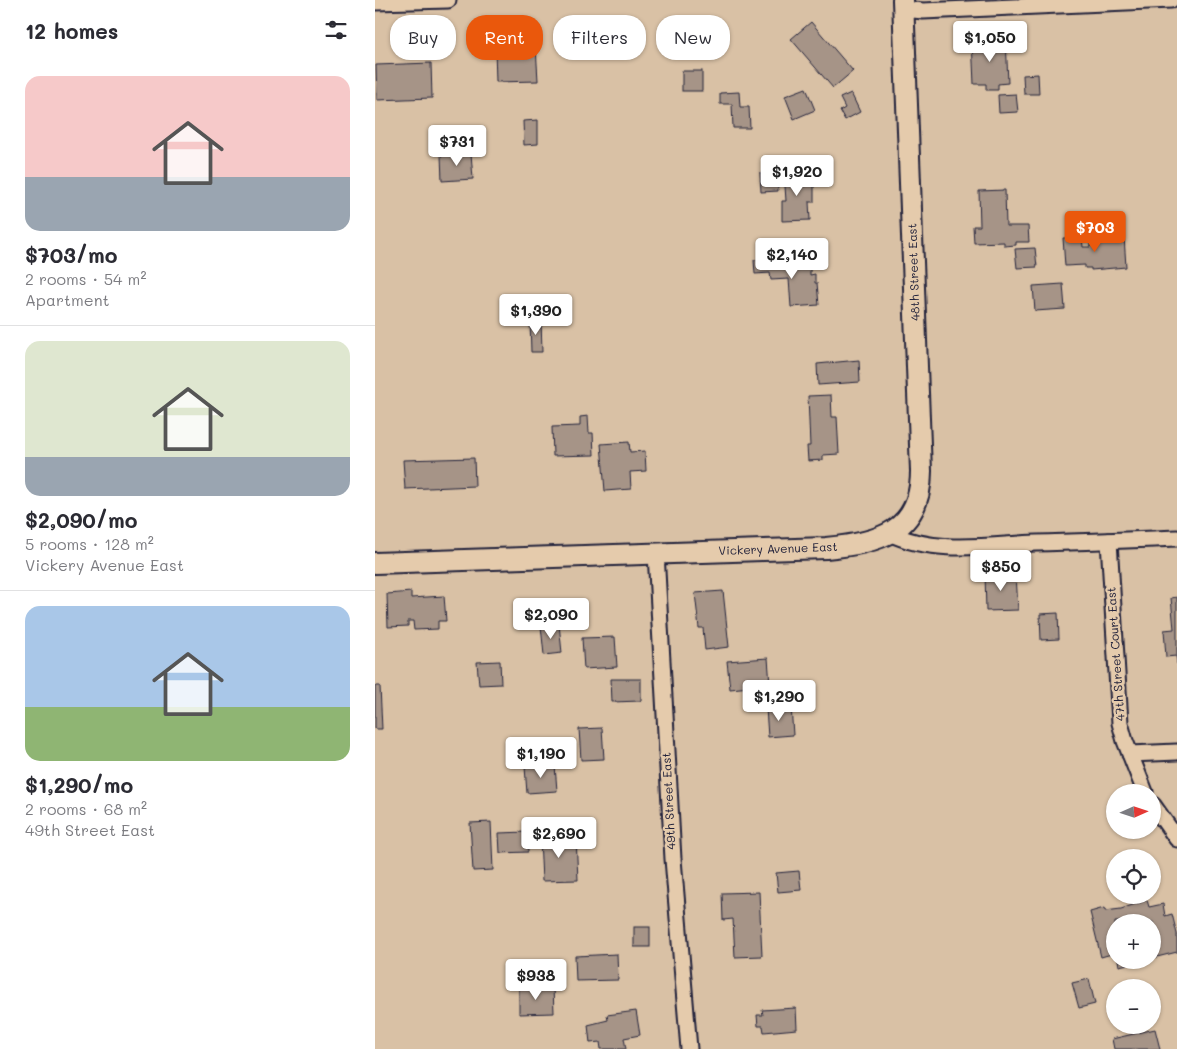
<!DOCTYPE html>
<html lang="en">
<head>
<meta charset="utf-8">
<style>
	:root { --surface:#fff; --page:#f7f7f7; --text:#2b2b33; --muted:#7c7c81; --line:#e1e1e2; --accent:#ea580c }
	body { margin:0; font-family:Mali,sans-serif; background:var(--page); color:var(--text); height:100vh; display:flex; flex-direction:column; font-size:19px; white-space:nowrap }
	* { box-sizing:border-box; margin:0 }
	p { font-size:16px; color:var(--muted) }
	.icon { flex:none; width:28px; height:28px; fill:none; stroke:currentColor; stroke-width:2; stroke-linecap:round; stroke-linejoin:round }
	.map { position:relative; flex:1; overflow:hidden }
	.panel { display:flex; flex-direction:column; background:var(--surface); width:375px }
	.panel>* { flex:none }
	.guide { position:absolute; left:15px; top:15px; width:475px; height:45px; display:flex; gap:10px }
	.needle { width:32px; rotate:87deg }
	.tools { position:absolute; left:731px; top:784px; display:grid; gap:10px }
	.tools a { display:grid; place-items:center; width:55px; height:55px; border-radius:50%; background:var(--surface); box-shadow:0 1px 4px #0004; font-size:25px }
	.price { position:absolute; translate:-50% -42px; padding:0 11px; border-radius:5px; background:#fff; color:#222; font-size:16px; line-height:32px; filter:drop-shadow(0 1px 2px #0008) }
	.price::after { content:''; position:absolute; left:50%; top:30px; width:15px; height:11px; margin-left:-8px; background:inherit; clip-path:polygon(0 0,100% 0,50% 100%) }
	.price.selected { background:var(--accent); color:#fff }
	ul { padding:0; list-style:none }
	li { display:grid; align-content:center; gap:10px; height:265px; padding:0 25px }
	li+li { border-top:1px solid var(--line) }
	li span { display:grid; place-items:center; height:155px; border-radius:15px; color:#555 }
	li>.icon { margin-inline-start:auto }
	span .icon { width:90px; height:90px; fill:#fffc; stroke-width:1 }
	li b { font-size:21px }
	h2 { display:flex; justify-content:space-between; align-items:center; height:60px; padding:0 25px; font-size:21px }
	.pill { padding:0 18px; border-radius:20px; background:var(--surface); box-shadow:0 1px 4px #0004; font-size:18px; line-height:45px }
	.pill.selected { background:var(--accent); color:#fff }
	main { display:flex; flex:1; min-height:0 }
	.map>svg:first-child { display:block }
	.building { fill:#a69487; stroke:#22223b }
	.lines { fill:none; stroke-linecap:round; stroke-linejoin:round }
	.minor-casing { stroke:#22223b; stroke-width:19 }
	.tertiary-casing { stroke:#22223b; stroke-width:24 }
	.minor { stroke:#e5cbac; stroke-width:15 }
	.tertiary { stroke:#e5cbac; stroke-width:20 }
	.labels { text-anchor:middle; stroke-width:4.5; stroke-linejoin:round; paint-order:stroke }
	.street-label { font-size:12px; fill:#22223b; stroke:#e5cbac }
</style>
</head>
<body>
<main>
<section class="panel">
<h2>12 homes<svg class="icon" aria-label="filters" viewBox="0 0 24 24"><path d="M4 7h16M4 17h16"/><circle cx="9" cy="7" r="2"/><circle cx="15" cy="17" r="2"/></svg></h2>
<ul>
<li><span style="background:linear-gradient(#f6c9c9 65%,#9aa5b1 0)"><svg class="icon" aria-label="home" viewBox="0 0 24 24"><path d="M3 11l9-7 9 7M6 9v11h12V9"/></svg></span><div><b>$703/mo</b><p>2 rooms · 54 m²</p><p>Apartment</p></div></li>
<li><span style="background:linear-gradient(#dfe7d0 75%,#9aa5b1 0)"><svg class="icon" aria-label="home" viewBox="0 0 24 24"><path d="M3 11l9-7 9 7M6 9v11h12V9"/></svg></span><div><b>$2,090/mo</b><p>5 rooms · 128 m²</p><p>Vickery Avenue East</p></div></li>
<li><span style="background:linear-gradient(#a9c7e8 65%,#8fb573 0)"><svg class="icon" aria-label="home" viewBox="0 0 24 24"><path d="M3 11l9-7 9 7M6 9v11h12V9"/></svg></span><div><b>$1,290/mo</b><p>2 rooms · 68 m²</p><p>49th Street East</p></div></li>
</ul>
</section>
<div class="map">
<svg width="802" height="1049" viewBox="0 0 802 1049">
	<rect width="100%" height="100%" fill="#d9c1a5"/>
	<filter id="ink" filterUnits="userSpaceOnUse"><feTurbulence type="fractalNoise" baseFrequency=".02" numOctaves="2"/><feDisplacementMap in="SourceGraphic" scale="10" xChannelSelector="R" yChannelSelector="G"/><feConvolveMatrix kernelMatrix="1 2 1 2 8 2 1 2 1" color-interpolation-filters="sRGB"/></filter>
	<g filter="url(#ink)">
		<g class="building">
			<path d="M436,22L478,71L458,88L416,39Z"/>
			<path d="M631,39L633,83L623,84V90H611V84H599L597,40Z"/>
			<path d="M161,46L163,81L121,82L120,48Z"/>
			<path d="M56,63L57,98L2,100L1,65Z"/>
			<rect x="307" y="71" width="20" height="20"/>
			<path d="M663,74L664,94H649L648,75Z"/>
			<path d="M431,88L440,110L419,119L410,96Z"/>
			<path d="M364,92L365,107H374L375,128H358L357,104H345V93Z"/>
			<path d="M476,93L485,112L470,120L465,111L470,108L465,98Z"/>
			<path d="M641,94L643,112L624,113L623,95Z"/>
			<path d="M163,120V144L149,145L148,121Z"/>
			<path d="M96,153L98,179L67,181L66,155Z"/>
			<path d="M429,170V186L439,185V202H434L435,220L407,221V201H411L409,171Z"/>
			<path d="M402,172L403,191L386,192L385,173Z"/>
			<path d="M630,190L631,226H653L654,242H641V245L629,246V242L599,243L598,226H605L604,191Z"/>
			<path d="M737,236H749L751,267L716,270V268H710V265L690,266L688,238L707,237L708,247H715V241L737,240Z"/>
			<path d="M660,248L662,267L642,268L640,249Z"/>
			<path d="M408,258L409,265L435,263V275L440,274V283H442L444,305L416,307L414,279L396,280L395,273L380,274L379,260Z"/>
			<path d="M688,284L690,309L660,311L658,286Z"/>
			<path d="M155,320H166L167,352H156Z"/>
			<path d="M484,360L485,382L443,385L442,364Z"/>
			<path d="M456,395L457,417H462L464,454L448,455V460L433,461L432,446H435L433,396Z"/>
			<path d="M213,416L214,433H218L219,455L178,456L177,427L205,426V417Z"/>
			<path d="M254,442L255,452L270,451L271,471L255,472L256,489L230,491L226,444Z"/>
			<path d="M99,458L100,486L30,489L28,460Z"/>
			<path d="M641,573L643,610L611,611L610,574Z"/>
			<path d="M348,591L354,647L330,650L328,628H324L320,593Z"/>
			<path d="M36,592V598L69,596L71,621H63V629L39,630L38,621H33V626L13,627L12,594Z"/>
			<path d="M802,597V664L801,656L791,657L789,630L799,629L796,598Z"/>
			<path d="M683,613L684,639L666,640L665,614Z"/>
			<path d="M184,624L187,653L169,655L166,626Z"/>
			<path d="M240,637L242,667L209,669L207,638Z"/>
			<path d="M393,658L395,685L355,689L352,661Z"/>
			<path d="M125,661L126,684L104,685L102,662Z"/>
			<path d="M236,679H266V701L237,702Z"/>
			<path d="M0,686H5L7,729H0Z"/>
			<path d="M416,706L418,735L393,737L391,708Z"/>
			<path d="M227,728L229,759L206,760L204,729Z"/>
			<path d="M180,765L182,791L152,793L150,767Z"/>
			<path d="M116,822L118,870L98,871L95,823Z"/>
			<path d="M152,832L153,852L125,853L124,833Z"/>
			<path d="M201,837L203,880L167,881L165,838Z"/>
			<path d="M424,871L426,890L403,892L401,873Z"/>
			<path d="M384,892L387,956L360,957L358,919L348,920L347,893Z"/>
			<path d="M772,900L774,907L788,904L790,916L797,914L802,934V952L778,958V922H740V953L726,957L715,912L729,908L730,911L746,909Z"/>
			<rect x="259" y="927" width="16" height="20"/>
			<path d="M242,954L243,980L201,981L200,956Z"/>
			<path d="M743,960H771L744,966Z"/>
			<path d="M714,979L720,1004L704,1008L697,983Z"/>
			<path d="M178,987L179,1013L144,1014V988Z"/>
			<path d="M421,1008L422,1029L389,1032L388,1026H383L382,1015H388L387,1010Z"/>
			<path d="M261,1011L265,1035L249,1038L251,1049H226L225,1042L215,1043L213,1025L233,1020L232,1015Z"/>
			<path d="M780,1029L785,1049H739L737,1039Z"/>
		</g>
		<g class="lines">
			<defs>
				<g id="minor">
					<path d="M0,2L73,0"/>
					<path d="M529,9L548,11L796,0"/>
					<path d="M515,533C558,555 615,545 661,543C708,542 755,540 802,538"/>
					<path d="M734,541L745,723L750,741L770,792"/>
					<path d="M281,553L298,859L314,1049"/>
					<path d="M755,754L802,752"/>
					<path d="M778,805L802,839"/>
				</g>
				<path id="tertiary" d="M0,563L451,548C504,543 546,532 546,471L528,0"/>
			</defs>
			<use href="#minor" class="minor-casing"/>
			<use href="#tertiary" class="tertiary-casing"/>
			<use href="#minor" class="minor"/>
			<use href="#tertiary" class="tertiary"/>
		</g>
	</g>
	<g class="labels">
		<g class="street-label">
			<text transform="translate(539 272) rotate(-92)" y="4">48th Street East</text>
			<text transform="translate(403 549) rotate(-2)" y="4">Vickery Avenue East</text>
			<text transform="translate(741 654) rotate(-94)" y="4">47th Street Court East</text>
			<text transform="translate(294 801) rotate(-93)" y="4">49th Street East</text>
		</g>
	</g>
</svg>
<div class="tools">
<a><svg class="needle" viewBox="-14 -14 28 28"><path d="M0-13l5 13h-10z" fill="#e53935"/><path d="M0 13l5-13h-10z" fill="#7c7c81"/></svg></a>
<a><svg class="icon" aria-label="locate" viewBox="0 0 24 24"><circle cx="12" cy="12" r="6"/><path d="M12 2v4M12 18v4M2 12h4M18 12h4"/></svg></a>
<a>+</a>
<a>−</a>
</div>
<b class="price" style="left:615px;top:63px">$1,050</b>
<b class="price" style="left:82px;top:167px">$731</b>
<b class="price" style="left:422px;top:197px">$1,920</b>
<b class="price selected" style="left:720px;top:253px">$703</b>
<b class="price" style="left:417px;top:280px">$2,140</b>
<b class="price" style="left:161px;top:336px">$1,390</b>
<b class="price" style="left:626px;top:592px">$850</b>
<b class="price" style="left:176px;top:640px">$2,090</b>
<b class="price" style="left:404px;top:722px">$1,290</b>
<b class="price" style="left:166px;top:779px">$1,190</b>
<b class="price" style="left:184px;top:859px">$2,690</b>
<b class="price" style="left:161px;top:1001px">$938</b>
<div class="guide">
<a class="pill">Buy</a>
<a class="pill selected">Rent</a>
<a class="pill">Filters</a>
<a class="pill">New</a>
</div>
</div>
</main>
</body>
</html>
